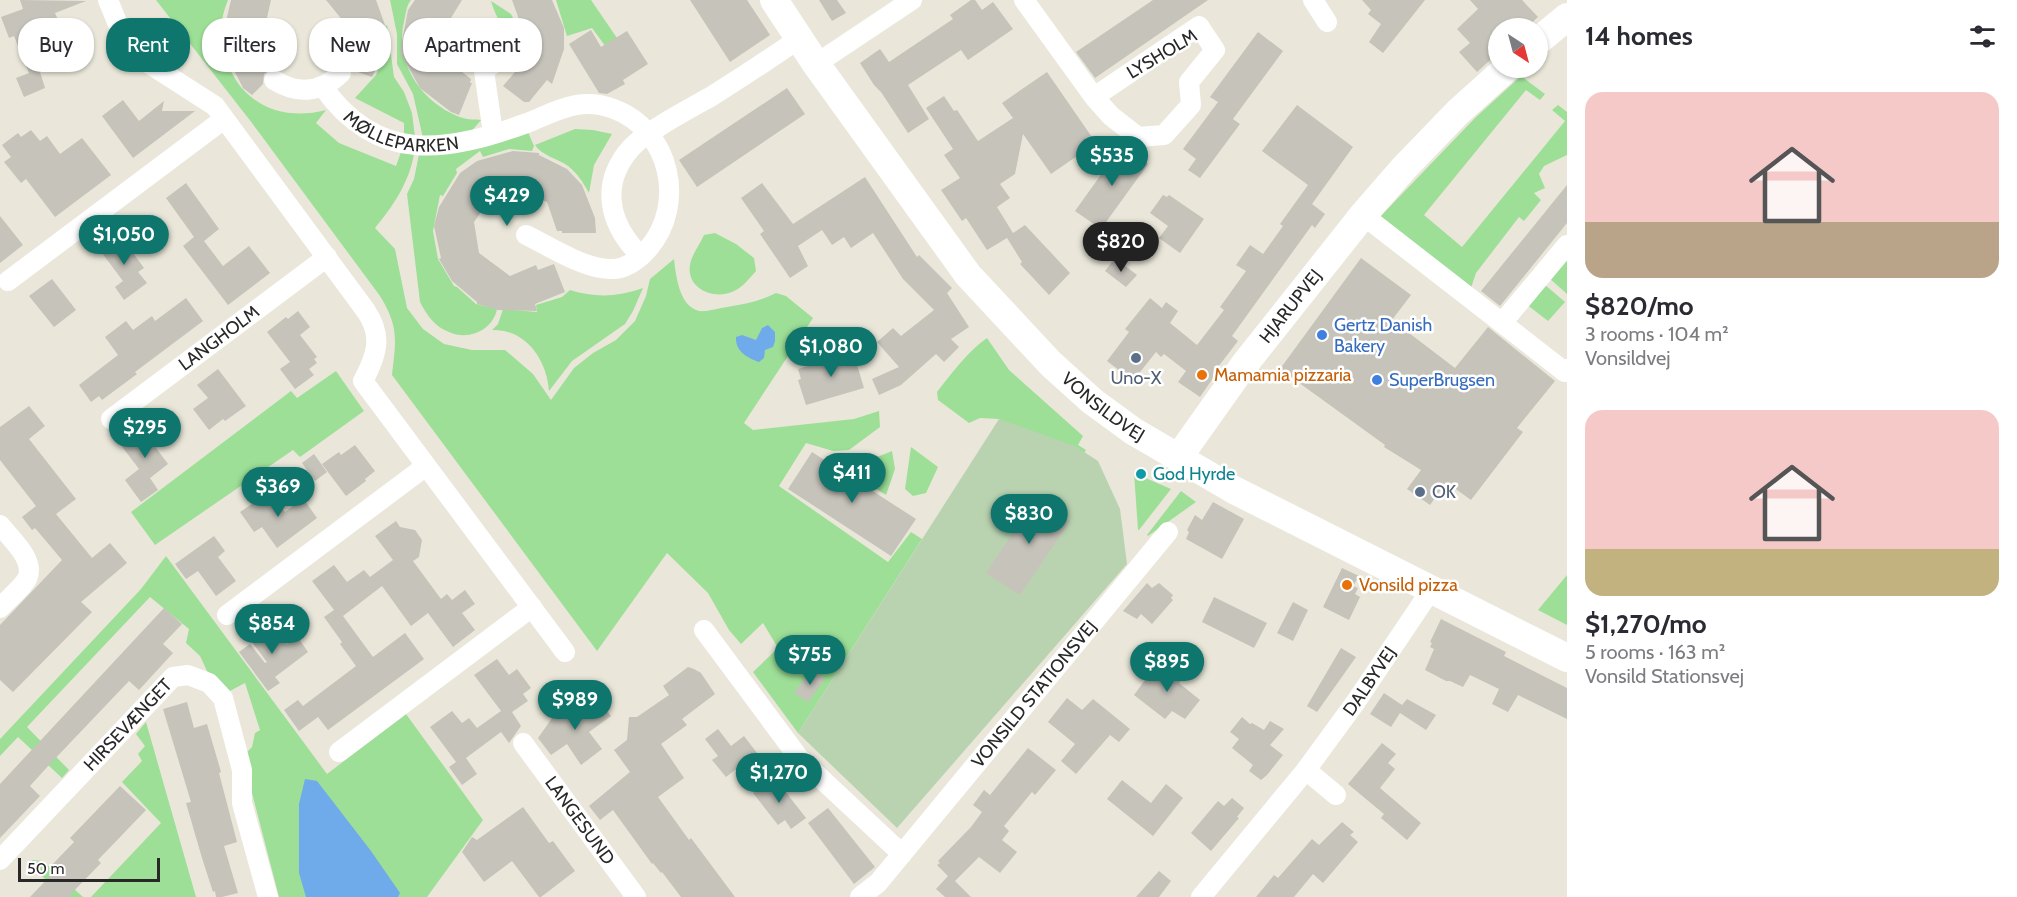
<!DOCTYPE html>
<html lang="en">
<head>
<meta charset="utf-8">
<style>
	:root { --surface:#fff; --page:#f2f2f3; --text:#2b2b33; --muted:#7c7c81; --accent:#0f766e }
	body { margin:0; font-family:Cabin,sans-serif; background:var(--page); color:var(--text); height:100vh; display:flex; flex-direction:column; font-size:22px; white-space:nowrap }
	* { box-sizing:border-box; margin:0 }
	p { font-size:20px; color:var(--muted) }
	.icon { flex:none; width:33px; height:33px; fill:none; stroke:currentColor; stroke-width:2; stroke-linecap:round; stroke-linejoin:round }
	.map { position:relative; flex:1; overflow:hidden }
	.sheet { display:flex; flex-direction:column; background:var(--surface); width:450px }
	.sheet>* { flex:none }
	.banner { position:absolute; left:18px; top:18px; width:570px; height:54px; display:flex; gap:12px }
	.needle { width:39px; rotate:144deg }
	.buttons { position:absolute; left:1488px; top:18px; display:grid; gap:12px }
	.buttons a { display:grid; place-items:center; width:60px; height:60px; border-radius:50%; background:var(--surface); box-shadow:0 2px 4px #0004; font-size:30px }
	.scale { position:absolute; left:18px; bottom:15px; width:142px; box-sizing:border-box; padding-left:6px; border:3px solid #282828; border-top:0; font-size:16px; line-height:21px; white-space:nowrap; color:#282828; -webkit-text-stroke:4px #fff; paint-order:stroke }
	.price { position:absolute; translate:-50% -51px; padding:0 14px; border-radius:21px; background:var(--accent); color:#fff; font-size:20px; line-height:39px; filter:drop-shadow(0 2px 3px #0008) }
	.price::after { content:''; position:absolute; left:50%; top:36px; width:18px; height:14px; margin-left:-9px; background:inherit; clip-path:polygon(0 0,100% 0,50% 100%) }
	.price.current { background:#222; color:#fff }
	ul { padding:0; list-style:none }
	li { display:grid; align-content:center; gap:12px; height:318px; padding:0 18px }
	li span { display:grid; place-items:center; height:186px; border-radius:18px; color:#555 }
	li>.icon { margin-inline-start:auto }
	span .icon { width:108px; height:108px; fill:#fffc; stroke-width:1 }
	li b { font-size:26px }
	h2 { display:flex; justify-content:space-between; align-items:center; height:72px; padding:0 18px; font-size:26px }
	.chip { padding:0 21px; border-radius:24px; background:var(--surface); box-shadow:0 2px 4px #0004; font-size:21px; line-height:54px }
	.chip.current { background:var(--accent); color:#fff }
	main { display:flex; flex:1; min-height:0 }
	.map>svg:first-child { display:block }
	.green { fill:#9ddf97 }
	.cemetery { fill:#b9d3b1 }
	.water { fill:#6faaea }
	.building { fill:#c5c3ba }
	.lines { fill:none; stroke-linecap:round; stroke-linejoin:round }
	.street { stroke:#fff; stroke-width:20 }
	.secondary { stroke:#fff; stroke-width:28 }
	.shop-dot { fill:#3f7fe0; stroke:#fff; stroke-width:2 }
	.service-dot { fill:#5c6f8a; stroke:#fff; stroke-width:2 }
	.food-dot { fill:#e8710a; stroke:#fff; stroke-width:2 }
	.culture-dot { fill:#0f9aa8; stroke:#fff; stroke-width:2 }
	.labels { text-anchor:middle; stroke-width:5; stroke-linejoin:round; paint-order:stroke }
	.street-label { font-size:18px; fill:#282828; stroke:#fff }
	.shop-label { font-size:18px; fill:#366cbe; stroke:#fff; text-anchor:start }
	.food-label { font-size:18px; fill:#c56008; stroke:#fff; text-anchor:start }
	.service-label { font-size:18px; fill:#4e5e75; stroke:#fff }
	.culture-label { font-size:18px; fill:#0d838f; stroke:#fff; text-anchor:start }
</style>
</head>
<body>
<main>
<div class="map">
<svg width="1567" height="897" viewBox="0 0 1567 897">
	<rect width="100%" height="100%" fill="#eae7da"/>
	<g class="green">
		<path d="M156,0H228C220,20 221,29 224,50C234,100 278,123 326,110L316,123L339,143L396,166L401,152L414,154C409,183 393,206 375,228L395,249L407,308L423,329L444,344L472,350H505L533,374L551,400L574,368L593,353L616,340L635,321L646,296L650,279L674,259C676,276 679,306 699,311C707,312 719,308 727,307C745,304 760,301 776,293L786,296L813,318L744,423L753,430L854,419L879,411L880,427L849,450L833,451L806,443L779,486L888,562L911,532L922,539L798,733L753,672L778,648L763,623L741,644L729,630L708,593L667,553L597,651L392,375C396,340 399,327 380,296L252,123Z"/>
		<path d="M390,0H411C406,6 406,14 404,22C394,63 423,105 463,118C468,120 476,119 481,120L470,133L423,138L413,94L397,64V34Z"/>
		<path d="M556,0H591L617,38L606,47L592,28L567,36Z"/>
		<path d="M491,1L511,14L523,38C504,33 496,18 491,1Z"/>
		<path d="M387,25L394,77L404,92L412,113L415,137L404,134V123L355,98L376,75L385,53L384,28Z"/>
		<path d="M1521,76L1545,94L1540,100L1526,90L1424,215L1462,247L1565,121L1552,110L1558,105L1567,112V155L1544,166L1539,174L1545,188L1534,193L1541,200L1524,221L1519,217L1476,273L1470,291L1377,220L1475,118Z"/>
		<path d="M575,129L593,130L612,134L594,165L589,193C583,182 577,173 568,166C557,158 542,156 535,145Z"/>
		<path d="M528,132L534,146L532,151L509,149L483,157L480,151L456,169L457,173L443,196L440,195L433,231L438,259L454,286L457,287L476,304L497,309C493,330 469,341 449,332C435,327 426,314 420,302L407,194L414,179L419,154Z"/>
		<path d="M715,233L736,244L754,258L756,271C749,279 742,288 732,292C713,300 686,288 690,265C691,256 700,244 704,235Z"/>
		<path d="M1567,257V294L1549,278Z"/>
		<path d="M1544,284L1565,302L1548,321L1526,304Z"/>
		<path d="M643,288L633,311L625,324L572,361L549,391C547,360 526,329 492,330L498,324L503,309L537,312L536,305L562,297L570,290C596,298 617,297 643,288Z"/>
		<path d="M987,338L1009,370L1083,436L1078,445L1086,450L1076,465L999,419L980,418L969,423L938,400L937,392C952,373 967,352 987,338Z"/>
		<path d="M336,371L364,411L300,457L293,450L155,545L131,512L291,391L297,398Z"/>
		<path d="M911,447L938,467L926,493L913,496L905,489Z"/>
		<path d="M892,451L895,469L886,495L856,476L870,460Z"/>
		<path d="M1134,473L1171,489L1139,530H1138Z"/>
		<path d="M1181,491L1196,502L1148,536L1147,535Z"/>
		<path d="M166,556L327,774L406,714L483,820L427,897H279L252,793L247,752L252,747L255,733L260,730L245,683L228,692L217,678L207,671L200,656L186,643L189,629L150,597L27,727L69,770L62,778L18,737L0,756V739L141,589Z"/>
		<path d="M1567,575V625L1538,610Z"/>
		<path d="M146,722L196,897H91L161,823L122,782L142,761L138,754L145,746L136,734Z"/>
		<path d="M33,860L43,861L83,897H63L29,863Z"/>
	</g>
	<path class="cemetery" d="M999,419L1075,446L1098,461L1120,509L1127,564L897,828L798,733Z"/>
	<g class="water">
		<path d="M768,325L775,332V341L773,347L765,350L764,358L759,362C747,358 735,351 736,337L742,335L756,340L762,328Z"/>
		<path d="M305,779L317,781L371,851L400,893L398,897H306L299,873V804Z"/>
	</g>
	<g class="building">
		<path d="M20,0L86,1L55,13L72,53V59L40,72L45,88L24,97L16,78L29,73L14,36L9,38L1,17L23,9Z"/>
		<path d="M231,0H271L262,40L276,66L264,74L263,84L252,95L243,88L225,52L223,34Z"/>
		<path d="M326,0H376L390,39L372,77L352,70L345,62H337L343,49L344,22Z"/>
		<path d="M415,0H462L443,31L447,60L471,79L470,83H472L459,115L451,112L420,88L400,52L408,10Z"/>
		<path d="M512,0H552L564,28V49L552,84L547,80L529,102H524L503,86L515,72L511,69L529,47Z"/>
		<path d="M690,0H747L770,35L730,62Z"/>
		<path d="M819,0H837L846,13L832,21Z"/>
		<path d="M971,0H975L982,10L993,2L1013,29L968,60L961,50L908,85L929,119L908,133L881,92L874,85L860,63L880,49L889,62L953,19L950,15Z"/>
		<path d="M1153,0H1208L1095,78L1076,52Z"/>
		<path d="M1362,0H1425L1383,53L1369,42L1381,24L1368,14L1371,10Z"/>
		<path d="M1470,0H1522L1538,17L1526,28H1498V53L1477,72L1459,52L1470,43L1457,29L1478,9Z"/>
		<path d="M591,30L601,47L627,31L648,64L623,80L625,84L607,94L599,93L569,44Z"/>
		<path d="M1258,32L1283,51L1233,119L1240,124L1200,178L1188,170L1196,159L1183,149L1218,102L1210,97Z"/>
		<path d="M1047,72L1096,143L1051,174L1023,134L1015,174L1000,184L1010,198L997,207L1013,233L1025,225L1070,273L1049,295L1020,264L1022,262L1007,238L987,250L966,218L962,221L941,190L960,178L944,155L953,149L926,108L944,96L954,111L957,110L978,141L1013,118L1002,103Z"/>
		<path d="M787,88L805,114L697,187L679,160Z"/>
		<path d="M123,100L139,121L164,101L162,111H195L133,158L102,116Z"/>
		<path d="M1297,105L1353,147L1312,204L1325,214L1315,228L1312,225L1232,336L1238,341L1218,367L1220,368L1200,397L1178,382L1186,371L1164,354L1161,357L1156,352L1133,381L1107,361L1129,332L1125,329L1150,298L1162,308L1166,302L1178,311L1170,323L1197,345L1224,310L1220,307L1246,271L1236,265L1250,245L1263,254L1283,226L1280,224L1308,185L1262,151Z"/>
		<path d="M31,130L40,141L47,136L60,154L82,138L111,175L55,217L26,179L21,183L4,162L11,157L2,145L18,133L21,137Z"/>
		<path d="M1120,148H1126L1148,164L1101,229L1075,211Z"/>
		<path d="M513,151L539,153V155L567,169L582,185L595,218L596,233H562V231H557L547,202L520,190L491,198L474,222L479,253L510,276L536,265L538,270L554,264L565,292L535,304L537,311L498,310L477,304V302L452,281L439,259L441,258L434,226L439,207L460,173L477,161Z"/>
		<path d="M865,177L917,257L919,255L952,288L947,293L969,327L951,339L959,347L944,362L936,354L901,385L879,395L872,379L899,367L877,342L893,328L901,336L934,310L903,279L873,233L851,248L844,237L832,245L822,230L798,246L808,266L790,278L760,234L764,231L741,198L762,183L793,224Z"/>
		<path d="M186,183L219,229L204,241L223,266L249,246L270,273L228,305L183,246L194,237L166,198Z"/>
		<path d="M1567,185V223L1500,306L1481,291Z"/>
		<path d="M1163,195L1167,197L1169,195L1204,219L1180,253L1159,238L1168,226L1150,213Z"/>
		<path d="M0,216L23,245L0,263Z"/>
		<path d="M119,234L144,268L138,272L147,283L124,300L115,287L123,281L99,249Z"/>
		<path d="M1115,258L1137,275L1126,287L1105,271Z"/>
		<path d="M1361,258L1411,295L1392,320L1455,368L1488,327L1555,381L1517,428L1523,432L1471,500L1446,482L1430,505L1407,489L1421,470L1384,447L1385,445L1280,369Z"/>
		<path d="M52,279L76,310L54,327L29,296Z"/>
		<path d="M186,298L203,321L135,372L137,374L102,400L99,396L91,402L79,385L118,355L105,337L126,321L133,330L152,316L155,321Z"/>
		<path d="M298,311L310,327L300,335L317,357L314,359L317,363L309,369L314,375L295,389L280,369L290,362L267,332L286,317L288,319Z"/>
		<path d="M851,345L864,388L806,405L798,380L801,379L798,369L839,357L837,349Z"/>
		<path d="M218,369L246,406L225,421L223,419L209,430L193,409L208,398L197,385Z"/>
		<path d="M29,406L45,426L29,439L76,499L56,514L92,558L110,543L127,563L81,602L92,612L13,692L0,680V625L62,560L35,528L32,530L22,517L36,506L0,460V427Z"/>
		<path d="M155,421L168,439L156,448L168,464L150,478L158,490L141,502L125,480L139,469L120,444L141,428L142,430Z"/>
		<path d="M355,445L375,471L365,479L366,481L346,496L322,464L339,452L341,455Z"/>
		<path d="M812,452L916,519L891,556L788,489Z"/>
		<path d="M314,454L327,472L315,481L302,463Z"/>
		<path d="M270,492L285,512L303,498L317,518L277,548L262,527L254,532L240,512Z"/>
		<path d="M1049,496L1067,508L1062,515L1070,521L1020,595L986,573L1036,498L1044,503Z"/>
		<path d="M1213,502L1244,519L1222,559L1186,539L1189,532L1187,530L1195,515L1202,520Z"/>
		<path d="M396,521L400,527L415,530L422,540L419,557L413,561L441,599L447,594L452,600L465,590L475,604L462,613L475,630L453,647L428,613L411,626L382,586L343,616L373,657L405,633L424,659L328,730L318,717L299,731L284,710L298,700L303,706L356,666L340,644L342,642L324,617L334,610L312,581L334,565L347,582L364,570L370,577L393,560L375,536Z"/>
		<path d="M214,536L225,551L218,557L236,581L216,596L198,571L186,579L175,564Z"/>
		<path d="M1342,568L1359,576L1353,586L1358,588L1355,594L1360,597L1349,620L1323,607Z"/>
		<path d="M1147,583L1152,588L1159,583L1173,595L1171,598L1173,600L1152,624L1141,614L1137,619L1123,611Z"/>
		<path d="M1214,597L1267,623L1254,648L1202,622Z"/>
		<path d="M1293,602L1308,610L1293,641L1277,633Z"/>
		<path d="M164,608L182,624L163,644L173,653L139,690L129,681L49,765L30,786L40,796L0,838V784Z"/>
		<path d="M1441,619L1506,652L1504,656L1567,688V719L1518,695L1508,712L1492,704L1499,689L1470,675L1463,687L1450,681H1446L1425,670L1434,649L1430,647L1432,643L1430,642Z"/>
		<path d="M271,622L287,644L297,636L308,652L275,677L280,683L268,691L239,652L250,644L265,663L267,662L249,638Z"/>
		<path d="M1341,648L1356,657L1317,712L1307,706Z"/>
		<path d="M497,659L509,675L517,669L531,688L523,694L528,701L512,712L521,726L509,743L501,732L466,758L477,774L462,785L449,767L456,762L430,727L452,711L462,723L469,718L477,728L501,711L474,675Z"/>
		<path d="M1173,663L1187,673L1179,683L1200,700L1185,719L1172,711L1165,719L1134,695L1156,665L1165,672Z"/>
		<path d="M688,667L694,669L701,673L715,694L682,719L687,725L661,744L684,778L658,797L689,840L691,838L735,897H681L662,872L661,873L653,863L652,864L613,810L600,820L589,806L630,772L614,750L627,740L629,717H637L669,695L663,686Z"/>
		<path d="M811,669L825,679L808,702L794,693Z"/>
		<path d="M1384,693L1402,705L1407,699L1436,715L1426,730L1400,713L1391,727L1370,714Z"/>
		<path d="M596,697L611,716L589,732L602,749L581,765L567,744L551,755L538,738L562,704L570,716Z"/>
		<path d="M1067,698L1082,710L1093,699L1130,729L1119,742L1110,735L1076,774L1061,761L1075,744L1048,722Z"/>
		<path d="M187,702L194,728L207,724L221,772L219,773L237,842L224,846L238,893L222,897H216L215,891L213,892L202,858L186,803L191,802L163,709Z"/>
		<path d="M1242,717L1250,724L1252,723L1264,730L1270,721L1284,729L1270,745L1283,755L1267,775L1261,780L1249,771L1253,765L1232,748L1239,739L1230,732Z"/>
		<path d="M718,729L731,746L744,736L757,753L726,777L712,760L718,756L705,739Z"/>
		<path d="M1382,743L1396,754L1388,763L1395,769L1380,788L1421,823L1407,840L1381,818L1384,814L1348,784Z"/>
		<path d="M1028,748L1056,770L1035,795L1032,792L1004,826L1009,831L1002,840L1017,852L1000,873L979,857L955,881L971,897H945L936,889L948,876L937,865L940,863L938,861L971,827L982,812L973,805L984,790L990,795Z"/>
		<path d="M774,777L806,818L791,829L785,820L778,825L753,793Z"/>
		<path d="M1122,780L1151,803L1166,784L1183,798L1153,836L1107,799Z"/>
		<path d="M120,786L146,810L98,860L101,863L68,897H30L55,871L50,867L74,842L70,838Z"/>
		<path d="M1232,798L1244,808L1237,817L1239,818L1211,851L1191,833L1218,801L1224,806Z"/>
		<path d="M523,807L549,843L553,841L575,871L541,897H539L512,861L484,882L462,852L472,837L477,840Z"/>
		<path d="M828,808L875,867L854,884L808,823Z"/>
		<path d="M1342,822L1354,832L1350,835L1358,842L1323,883L1313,874L1294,897H1256L1274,875L1278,878L1312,839L1319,845Z"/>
		<path d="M1159,871L1171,881L1159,897H1136Z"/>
	</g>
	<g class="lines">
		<g class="street">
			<path d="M108,0L119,27L134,54L215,106L366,311C383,336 377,355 363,381L565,652"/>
			<path d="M1024,0L1094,97L1111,116L1138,137L1164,135L1191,105L1189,82L1215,50L1199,26L1094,97"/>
			<path d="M1313,0L1327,22"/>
			<path d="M816,64L912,0"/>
			<path d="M274,80C298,95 321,93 341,73"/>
			<path id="s1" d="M323,87C378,165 447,152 527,123C557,111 580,96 614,109C670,130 687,204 648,249C638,260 626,270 610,269C584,269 549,246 526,235"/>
			<path d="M493,133L484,71L509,51"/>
			<path d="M1363,215L1565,372L1567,369"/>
			<path d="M641,256C609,225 599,184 631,148C646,131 691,108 712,96C742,77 771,58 800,38"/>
			<path d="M8,281L224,119"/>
			<path d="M1502,323L1567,245"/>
			<path id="s2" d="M111,419L327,257"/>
			<path d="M0,525C11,539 36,560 27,579C21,589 8,599 0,608"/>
			<path d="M227,615L426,466"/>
			<path d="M704,630L799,758L902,854"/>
			<path id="s3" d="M523,743L636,897"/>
			<path d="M339,752L532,607"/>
			<path d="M1306,770L1336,795"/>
			<path id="s4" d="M0,860L173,677L188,675L209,683L223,698L242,770V803L268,897"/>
			<path id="s5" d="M860,897L878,883L1168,532"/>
			<path id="s6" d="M1201,897L1306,770L1355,703L1431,590"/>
		</g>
		<g class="secondary">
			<path id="s7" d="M774,0L816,64L968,275L1051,364L1092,401L1133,431L1234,490L1567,658"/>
			<path d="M1538,41L1567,17"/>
			<path id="s8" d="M1178,458L1244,365L1363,215L1403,169L1458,112L1507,68"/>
		</g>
	</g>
	<g class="shop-dot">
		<circle cx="1322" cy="335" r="6"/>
		<circle cx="1377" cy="380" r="6"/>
	</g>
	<g class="service-dot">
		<circle cx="1136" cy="358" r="6"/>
		<circle cx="1420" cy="492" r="6"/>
	</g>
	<g class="food-dot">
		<circle cx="1202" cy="375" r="6"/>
		<circle cx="1347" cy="585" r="6"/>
	</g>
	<circle class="culture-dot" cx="1141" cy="474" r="6"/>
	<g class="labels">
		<g class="street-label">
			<text transform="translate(1162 54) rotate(-31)" y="6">LYSHOLM</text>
			<text dy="6" stroke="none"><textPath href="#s1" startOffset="96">MØLLEPARKEN</textPath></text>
			<text dy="6" stroke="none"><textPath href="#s8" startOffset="189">HJARUPVEJ</textPath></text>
			<text dy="6" stroke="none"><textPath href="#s2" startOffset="135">LANGHOLM</textPath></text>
			<text dy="6" stroke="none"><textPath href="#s7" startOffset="526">VONSILDVEJ</textPath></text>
			<text dy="6" stroke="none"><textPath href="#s6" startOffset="274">DALBYVEJ</textPath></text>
			<text dy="6" stroke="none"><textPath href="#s5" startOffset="268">VONSILD STATIONSVEJ</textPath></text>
			<text dy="6" stroke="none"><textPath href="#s4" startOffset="186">HIRSEVÆNGET</textPath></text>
			<text dy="6" stroke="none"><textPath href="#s3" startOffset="96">LANGESUND</textPath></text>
		</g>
		<g class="shop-label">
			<text x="1334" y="331">Gertz Danish<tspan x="1334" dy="21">Bakery</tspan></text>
			<text x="1389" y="386">SuperBrugsen</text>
		</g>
		<g class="food-label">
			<text x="1214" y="381">Mamamia pizzaria</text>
			<text x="1359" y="591">Vonsild pizza</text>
		</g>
		<g class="service-label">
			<text x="1136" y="384">Uno-X</text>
			<text x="1432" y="498" text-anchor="start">OK</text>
		</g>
		<g class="culture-label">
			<text x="1153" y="480">God Hyrde</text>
		</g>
	</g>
</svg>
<div class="buttons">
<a><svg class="needle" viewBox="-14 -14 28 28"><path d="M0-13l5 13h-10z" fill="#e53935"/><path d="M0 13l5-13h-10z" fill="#7c7c81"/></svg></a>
</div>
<div class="scale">50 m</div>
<b class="price" style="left:1112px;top:187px">$535</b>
<b class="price" style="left:507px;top:227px">$429</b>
<b class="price" style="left:124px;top:266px">$1,050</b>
<b class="price current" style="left:1121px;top:273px">$820</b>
<b class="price" style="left:831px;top:378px">$1,080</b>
<b class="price" style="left:145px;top:459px">$295</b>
<b class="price" style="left:852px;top:504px">$411</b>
<b class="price" style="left:278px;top:518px">$369</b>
<b class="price" style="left:1029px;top:545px">$830</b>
<b class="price" style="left:272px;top:655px">$854</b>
<b class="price" style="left:810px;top:686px">$755</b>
<b class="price" style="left:1167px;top:693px">$895</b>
<b class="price" style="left:575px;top:731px">$989</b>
<b class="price" style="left:779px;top:804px">$1,270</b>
<div class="banner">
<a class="chip">Buy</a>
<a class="chip current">Rent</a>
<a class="chip">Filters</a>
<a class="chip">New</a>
<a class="chip">Apartment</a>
</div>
</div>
<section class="sheet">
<h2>14 homes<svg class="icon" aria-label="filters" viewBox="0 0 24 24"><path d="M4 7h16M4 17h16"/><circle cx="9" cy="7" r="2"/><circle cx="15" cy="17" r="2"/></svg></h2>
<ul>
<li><span style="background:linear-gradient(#f6c9c9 70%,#b9a48a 0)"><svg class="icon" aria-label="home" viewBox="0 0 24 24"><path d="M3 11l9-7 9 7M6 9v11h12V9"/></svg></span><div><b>$820/mo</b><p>3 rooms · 104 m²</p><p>Vonsildvej</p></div></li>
<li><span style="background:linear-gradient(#f6c9c9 75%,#c2b280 0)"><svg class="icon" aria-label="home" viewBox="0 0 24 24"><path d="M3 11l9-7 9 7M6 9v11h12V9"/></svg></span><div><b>$1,270/mo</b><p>5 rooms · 163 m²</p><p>Vonsild Stationsvej</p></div></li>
</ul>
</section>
</main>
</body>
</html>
